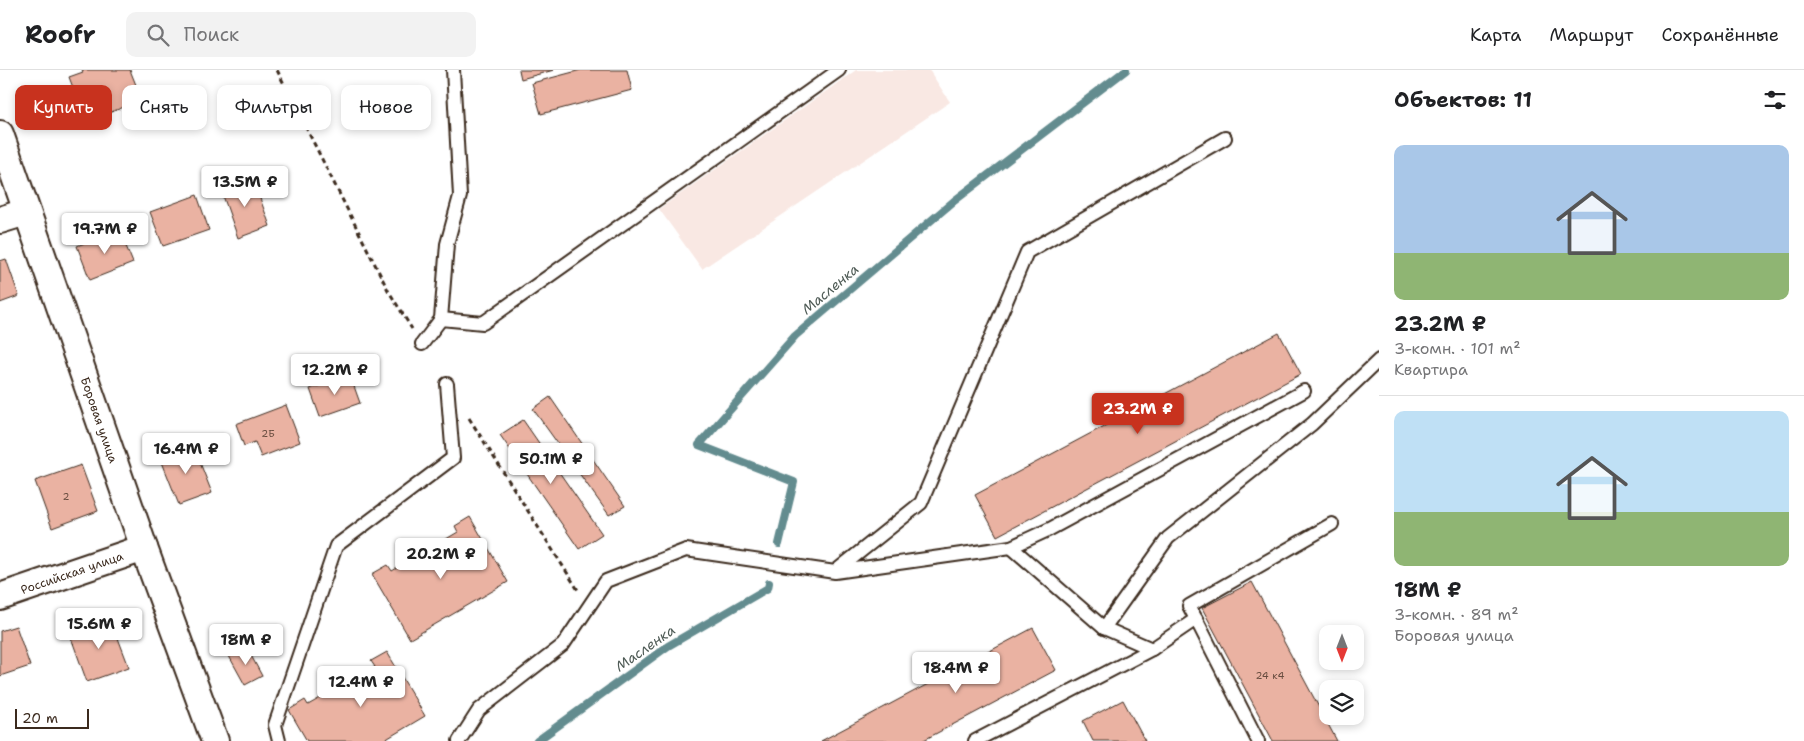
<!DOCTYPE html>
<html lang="ru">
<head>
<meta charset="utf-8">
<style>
	:root { --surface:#fff; --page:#f2f2f2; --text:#202124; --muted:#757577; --line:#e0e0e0; --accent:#c8321e }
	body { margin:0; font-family:"Shantell Sans",sans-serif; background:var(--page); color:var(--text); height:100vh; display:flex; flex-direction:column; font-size:19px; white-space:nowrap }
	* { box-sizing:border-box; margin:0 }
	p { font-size:16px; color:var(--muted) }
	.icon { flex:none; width:28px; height:28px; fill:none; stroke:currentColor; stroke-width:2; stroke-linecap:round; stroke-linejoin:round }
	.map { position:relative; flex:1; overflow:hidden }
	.drawer { display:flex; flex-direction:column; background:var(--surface); width:425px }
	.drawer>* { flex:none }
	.hud { position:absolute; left:15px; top:15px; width:475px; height:45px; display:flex; gap:10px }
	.needle { width:32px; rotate:180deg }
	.tools { position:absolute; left:1319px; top:555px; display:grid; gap:10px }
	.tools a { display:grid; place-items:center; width:45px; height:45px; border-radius:10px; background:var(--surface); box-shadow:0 2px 8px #0003; font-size:25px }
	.scale { position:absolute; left:15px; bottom:12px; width:74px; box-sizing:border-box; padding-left:5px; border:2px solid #3b2a1e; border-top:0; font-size:14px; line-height:18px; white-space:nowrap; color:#3b2a1e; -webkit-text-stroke:4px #fff; paint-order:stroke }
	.price { position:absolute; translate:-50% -42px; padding:0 11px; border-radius:5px; background:#fff; color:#222; font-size:16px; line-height:32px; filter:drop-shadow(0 1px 2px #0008) }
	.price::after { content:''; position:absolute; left:50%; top:30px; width:15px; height:11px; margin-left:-8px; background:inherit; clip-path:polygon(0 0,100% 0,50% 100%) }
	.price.active { background:var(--accent); color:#fff }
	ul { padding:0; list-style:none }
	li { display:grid; align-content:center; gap:10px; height:265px; padding:0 15px }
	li+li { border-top:1px solid var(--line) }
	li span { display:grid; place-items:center; height:155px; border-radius:10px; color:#555 }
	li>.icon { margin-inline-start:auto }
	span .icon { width:90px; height:90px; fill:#fffc; stroke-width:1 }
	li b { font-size:21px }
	h2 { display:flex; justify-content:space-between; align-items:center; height:60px; padding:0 15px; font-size:21px }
	.pill { padding:0 18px; border-radius:10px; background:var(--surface); box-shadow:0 2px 8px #0003; font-size:18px; line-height:45px }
	.pill.active { background:var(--accent); color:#fff }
	header { display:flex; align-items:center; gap:30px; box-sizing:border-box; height:70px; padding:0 25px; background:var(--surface); border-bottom:1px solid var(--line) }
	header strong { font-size:24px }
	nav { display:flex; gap:28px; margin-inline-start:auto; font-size:18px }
	.search { width:350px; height:45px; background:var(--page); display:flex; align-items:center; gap:12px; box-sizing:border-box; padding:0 18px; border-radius:10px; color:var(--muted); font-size:19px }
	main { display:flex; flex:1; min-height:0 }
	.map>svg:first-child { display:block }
	.built { fill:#f9e8e3 }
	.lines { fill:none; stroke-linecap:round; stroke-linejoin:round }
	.stream { stroke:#638c8f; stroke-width:8 }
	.building { fill:#eab2a2; stroke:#3b2a1e }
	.service-casing { stroke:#3b2a1e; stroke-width:16 }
	.minor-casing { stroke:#3b2a1e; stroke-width:30 }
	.path { stroke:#3b2a1e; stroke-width:3; stroke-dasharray:5 4; stroke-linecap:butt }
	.service { stroke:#fff; stroke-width:12 }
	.minor { stroke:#fff; stroke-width:26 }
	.labels { text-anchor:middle; stroke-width:4.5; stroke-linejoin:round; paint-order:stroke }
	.number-label { font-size:10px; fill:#674c3f }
	.street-label { font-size:12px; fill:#3b2a1e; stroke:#fff }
	.water-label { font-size:14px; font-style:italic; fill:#4f5b56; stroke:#fff }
</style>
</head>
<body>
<header>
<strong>Roofr</strong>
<div class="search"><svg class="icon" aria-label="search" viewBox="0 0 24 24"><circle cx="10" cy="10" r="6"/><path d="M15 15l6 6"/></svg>Поиск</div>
<nav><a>Карта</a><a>Маршрут</a><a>Сохранённые</a></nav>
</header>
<main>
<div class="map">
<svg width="1379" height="671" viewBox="0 0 1379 671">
	<rect width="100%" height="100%" fill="#fff"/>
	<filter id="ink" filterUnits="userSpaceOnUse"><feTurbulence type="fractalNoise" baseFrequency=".02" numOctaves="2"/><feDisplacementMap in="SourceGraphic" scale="10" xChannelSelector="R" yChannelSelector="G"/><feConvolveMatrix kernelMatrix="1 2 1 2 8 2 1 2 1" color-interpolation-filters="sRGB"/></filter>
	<g filter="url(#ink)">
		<path class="built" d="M856,0H929L950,32L702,199L659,139Z"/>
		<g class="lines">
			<g class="stream">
				<path d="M779,474L794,412L699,375L795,266L954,131L1126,0"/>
				<path d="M537,671L668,576L768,518L769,513"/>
			</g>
		</g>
		<g class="building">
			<path d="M82,0H130L142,30L101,46L98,38L83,44L69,7L83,2Z"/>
			<path d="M519,0H554L521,9Z"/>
			<path d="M581,0H627L632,20L541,44L532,13Z"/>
			<path d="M253,109L270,156L238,168L221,120Z"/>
			<path d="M197,125L209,160L163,176L150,142Z"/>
			<path d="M119,159L133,193L90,210L77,176Z"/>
			<path d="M6,189L19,226L0,233V191Z"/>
			<path d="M1279,263L1301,304L997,466L975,425Z"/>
			<path d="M350,305L360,333L320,347L310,319Z"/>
			<path d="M550,327L625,436L609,445L533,339Z"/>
			<path d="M286,335L300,372L261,387L255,372L244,376L236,354Z"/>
			<path d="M523,350L602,464L579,479L500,365Z"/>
			<path d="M193,375L212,423L179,435L160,387Z"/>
			<path d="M81,395L98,441L52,458L35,411Z"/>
			<path d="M470,447L508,512L410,569L372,504L388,495L392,501L458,462L455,456Z"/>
			<path d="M1252,512L1337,671H1273L1202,538Z"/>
			<path d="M110,547L129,597L87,612L69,562Z"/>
			<path d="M16,556L30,596L0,606V561Z"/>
			<path d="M1033,558L1056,600L922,671H821Z"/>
			<path d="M246,576L262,606L245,615L229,586Z"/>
			<path d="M387,582L425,646L383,671H307L289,640L305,630L308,635L375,597L371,591Z"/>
			<path d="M1123,630L1145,671H1093L1083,651Z"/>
		</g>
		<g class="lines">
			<defs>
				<g id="service">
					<path d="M441,249L483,253L839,0"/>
					<path d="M422,274L441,249L447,174L460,126L453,0"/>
					<path d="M836,501L921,433L1027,182L1225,68"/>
					<path d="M1196,549L1189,536L1332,454"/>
					<path d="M1104,558L1168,468L1312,354L1379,290"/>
					<path d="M1152,579L1196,549L1258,671"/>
					<path d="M279,671L275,655L336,476L453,388L447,314"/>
					<path d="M459,671L479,640L563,575L606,511L686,480L835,502L1011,477L1050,459L1304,321"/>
					<path d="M975,671L1152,579L1104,558L1011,477"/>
				</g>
				<g id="minor">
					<path d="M0,64L144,478L215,671"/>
					<path d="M0,150L26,142"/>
					<path d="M0,527L144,478"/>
				</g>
			</defs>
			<use href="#service" class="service-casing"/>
			<use href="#minor" class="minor-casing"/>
			<g class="path">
				<path d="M277,0L388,220L412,259"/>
				<path d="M469,348L578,520"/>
			</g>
			<use href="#service" class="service"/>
			<use href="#minor" class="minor"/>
		</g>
	</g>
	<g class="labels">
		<g class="number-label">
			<text x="268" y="367">2Б</text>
			<text x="66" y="430">2</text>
			<text x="1270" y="609">24 к4</text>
		</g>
		<g class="street-label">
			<text transform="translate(99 350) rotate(71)" y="4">Боровая улица</text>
			<text transform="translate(72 503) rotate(-19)" y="4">Российская улица</text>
		</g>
		<g class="water-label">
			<text transform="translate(830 219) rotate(-40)" y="5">Масленка</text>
			<text transform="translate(645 578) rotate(-35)" y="5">Масленка</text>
		</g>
	</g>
</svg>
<div class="tools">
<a><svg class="needle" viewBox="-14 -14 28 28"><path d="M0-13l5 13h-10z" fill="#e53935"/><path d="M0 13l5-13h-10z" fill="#757577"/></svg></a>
<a><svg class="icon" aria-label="layers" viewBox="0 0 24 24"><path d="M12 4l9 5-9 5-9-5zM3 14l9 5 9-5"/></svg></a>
</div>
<div class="scale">20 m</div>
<b class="price" style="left:245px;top:138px">13.5M ₽</b>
<b class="price" style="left:105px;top:185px">19.7M ₽</b>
<b class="price" style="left:335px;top:326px">12.2M ₽</b>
<b class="price active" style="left:1138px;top:365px">23.2M ₽</b>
<b class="price" style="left:186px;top:405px">16.4M ₽</b>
<b class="price" style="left:551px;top:415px">50.1M ₽</b>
<b class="price" style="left:441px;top:510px">20.2M ₽</b>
<b class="price" style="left:99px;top:580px">15.6M ₽</b>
<b class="price" style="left:246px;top:596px">18M ₽</b>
<b class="price" style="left:956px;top:624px">18.4M ₽</b>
<b class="price" style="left:361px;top:638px">12.4M ₽</b>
<div class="hud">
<a class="pill active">Купить</a>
<a class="pill">Снять</a>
<a class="pill">Фильтры</a>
<a class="pill">Новое</a>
</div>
</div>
<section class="drawer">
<h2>Объектов: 11<svg class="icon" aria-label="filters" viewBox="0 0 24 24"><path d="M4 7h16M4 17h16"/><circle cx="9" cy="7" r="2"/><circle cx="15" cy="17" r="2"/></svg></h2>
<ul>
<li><span style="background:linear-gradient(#a9c7e8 70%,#8fb573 0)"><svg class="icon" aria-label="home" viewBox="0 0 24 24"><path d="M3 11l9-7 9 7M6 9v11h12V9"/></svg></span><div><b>23.2M ₽</b><p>3-комн. · 101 m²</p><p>Квартира</p></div></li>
<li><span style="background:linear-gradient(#bfe0f5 65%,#8fb573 0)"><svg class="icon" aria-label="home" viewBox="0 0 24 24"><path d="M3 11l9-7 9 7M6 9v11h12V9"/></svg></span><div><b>18M ₽</b><p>3-комн. · 89 m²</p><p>Боровая улица</p></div></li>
</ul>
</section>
</main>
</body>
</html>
